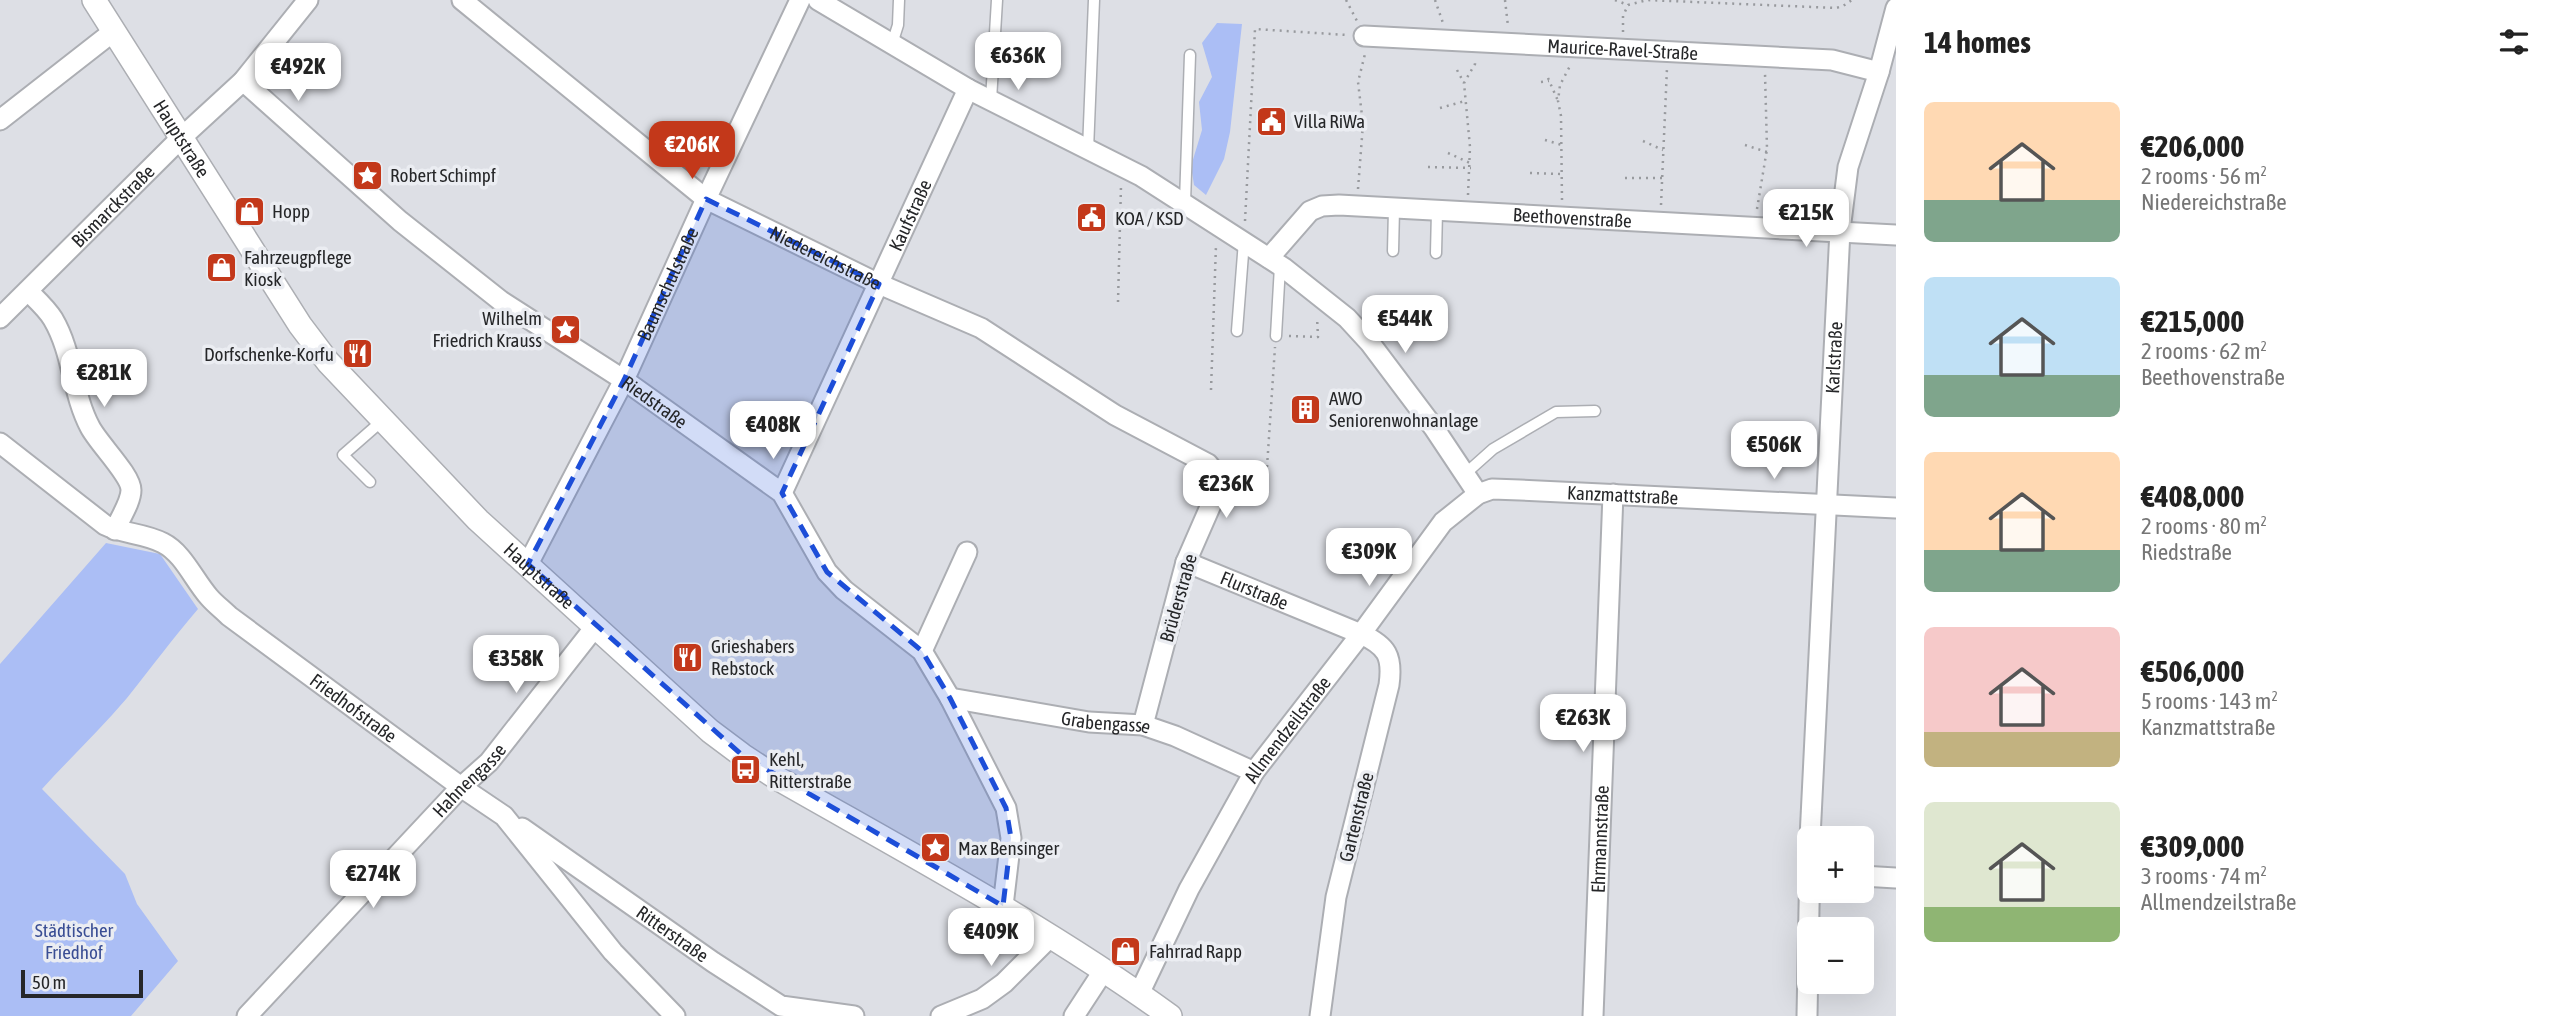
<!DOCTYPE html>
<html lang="en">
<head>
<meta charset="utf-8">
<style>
	:root { --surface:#fff; --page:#f6f6f6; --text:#222; --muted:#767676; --accent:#c3381a }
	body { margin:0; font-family:"Asap Condensed",sans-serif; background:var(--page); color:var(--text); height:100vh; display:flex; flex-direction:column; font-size:26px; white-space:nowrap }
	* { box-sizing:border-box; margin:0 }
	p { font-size:23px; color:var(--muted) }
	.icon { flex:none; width:38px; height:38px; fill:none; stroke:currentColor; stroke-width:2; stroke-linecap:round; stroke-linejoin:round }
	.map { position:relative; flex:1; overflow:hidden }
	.panel { display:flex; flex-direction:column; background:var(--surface); width:665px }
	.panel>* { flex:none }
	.buttons { position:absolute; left:1797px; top:826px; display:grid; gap:14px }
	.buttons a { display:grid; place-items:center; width:77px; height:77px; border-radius:10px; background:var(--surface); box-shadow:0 7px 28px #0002; font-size:35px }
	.scale { position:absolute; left:21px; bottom:18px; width:122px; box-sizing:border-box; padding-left:7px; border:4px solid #262729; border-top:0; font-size:19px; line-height:24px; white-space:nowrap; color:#262729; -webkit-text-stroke:5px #ebedf2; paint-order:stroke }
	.price { position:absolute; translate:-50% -60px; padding:0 16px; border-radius:14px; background:#fff; color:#222; font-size:23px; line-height:46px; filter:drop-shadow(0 2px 4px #0008) }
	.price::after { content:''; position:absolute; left:50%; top:42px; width:21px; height:16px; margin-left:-10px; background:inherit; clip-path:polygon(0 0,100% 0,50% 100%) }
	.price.active { background:var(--accent); color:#fff }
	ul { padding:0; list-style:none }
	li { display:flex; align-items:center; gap:21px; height:175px; padding:0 28px }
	li span { display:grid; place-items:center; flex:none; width:196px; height:140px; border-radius:10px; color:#555 }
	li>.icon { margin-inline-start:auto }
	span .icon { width:84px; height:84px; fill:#fffc; stroke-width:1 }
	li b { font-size:30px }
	h2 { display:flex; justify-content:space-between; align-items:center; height:84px; padding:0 28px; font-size:30px }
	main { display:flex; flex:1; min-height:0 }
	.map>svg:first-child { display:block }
	.green { fill:#abbef5 }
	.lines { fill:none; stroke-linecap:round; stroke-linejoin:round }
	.service-casing { stroke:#acaeb3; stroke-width:13 }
	.minor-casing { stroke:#acaeb3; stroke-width:23 }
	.tertiary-casing { stroke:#acaeb3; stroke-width:26 }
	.path { stroke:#989a9e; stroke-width:2.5; stroke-dasharray:2 5; stroke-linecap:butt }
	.service { stroke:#fff; stroke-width:10 }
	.minor { stroke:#fff; stroke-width:19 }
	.tertiary { stroke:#fff; stroke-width:23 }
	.marked { fill:#1d4ed8; fill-opacity:0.2; stroke:#1d4ed8; stroke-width:5; stroke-dasharray:14 9; stroke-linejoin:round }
	.labels { text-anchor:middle; stroke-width:7; stroke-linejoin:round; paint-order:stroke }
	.street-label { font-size:19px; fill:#262729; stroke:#ebedf2 }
	.poi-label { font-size:19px; fill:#262729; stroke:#ebedf2; text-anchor:start }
	.park-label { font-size:19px; fill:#3a4e94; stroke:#ebedf2 }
</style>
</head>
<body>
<main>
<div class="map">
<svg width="1896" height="1016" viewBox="0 0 1896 1016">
	<rect width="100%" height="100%" fill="#dddfe5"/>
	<g class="green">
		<path d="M1217,23L1242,24L1230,132L1224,159L1206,195L1194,185L1191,166L1202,130L1199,102L1212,77L1202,43Z"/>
		<path d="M106,543L160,554L198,609C173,638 151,668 127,698C100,730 70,758 42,789L125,874L137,904L178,961L131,1016H0V664Z"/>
	</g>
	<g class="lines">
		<defs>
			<g id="service">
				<path d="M892,44L898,25L899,0"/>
				<path d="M991,100L997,0"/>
				<path d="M1088,150L1094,0"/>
				<path d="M1185,202L1190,55"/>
				<path d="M1393,251L1394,209"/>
				<path d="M1436,253L1437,211"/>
				<path d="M1237,331L1244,241"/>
				<path d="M1276,336L1280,266"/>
				<path d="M1465,474L1493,449L1556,412L1595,411"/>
				<path d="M370,482L343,455L383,420"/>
			</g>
			<g id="minor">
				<path id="s1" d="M462,0L706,199L879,284L981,328L1115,415L1208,464C1216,473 1219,478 1217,491L1186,562L1143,725"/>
				<path d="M818,0L968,89L1141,176L1284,268L1347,318L1370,343L1434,428L1478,494"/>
				<path id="s2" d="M1364,36L1832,60L1879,72"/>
				<path id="s3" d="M243,81L400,221L501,301L624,380L782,493L827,572L844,590L922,651L950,698L1006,808L1011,838L1003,906"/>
				<path d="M0,120L114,31"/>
				<path id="s4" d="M1269,258L1310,211L1322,206L1339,205L1896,235"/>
				<path d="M28,291C37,300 47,309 53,319C73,353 72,393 90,427C98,443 131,475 131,490C131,502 120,518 115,530"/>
				<path id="s5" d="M0,318L181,138L243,81L308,0"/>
				<path id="s6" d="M0,443L105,525C123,534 144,533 163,543C183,553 194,580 209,597C215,604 223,610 229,616L461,787L504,816L613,952L675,1016"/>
				<path id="s7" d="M782,493L968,89"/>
				<path id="s8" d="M1186,562L1361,634C1387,646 1393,656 1389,685L1336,897L1320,1016"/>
				<path id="s9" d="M528,564L624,380L706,199L800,0"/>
				<path d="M922,651L967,552"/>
				<path id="s10" d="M950,698L1089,722L1143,725L1175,736L1254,772"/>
				<path id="s11" d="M522,828L713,962L781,1006L854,1016"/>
				<path id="s12" d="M1810,838L1840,230L1848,167L1879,72L1896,8"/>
				<path d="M1862,876L1896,878"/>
				<path id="s13" d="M1139,994L1189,889L1254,772L1361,634L1443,522L1478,494L1492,489L1520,490L1896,508"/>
				<path id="s14" d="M247,1016L461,787L489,762L595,627"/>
				<path d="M941,1016L982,999L1004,983L1051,936"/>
				<path d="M1074,1016L1104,970"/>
				<path id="s15" d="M1593,1016L1613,494"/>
				<path d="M1807,1016L1810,855"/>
			</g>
			<g id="tertiary">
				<path id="s16" d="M94,0L300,325L328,362L478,520L710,731L742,755L777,778C910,854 1045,926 1170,1016"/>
			</g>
		</defs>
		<use href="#service" class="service-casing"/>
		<use href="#minor" class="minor-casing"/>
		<use href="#tertiary" class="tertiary-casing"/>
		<g class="path">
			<path d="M1346,0L1357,21"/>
			<path d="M1435,0L1443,23"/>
			<path d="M1505,0L1508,26"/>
			<path d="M1615,0L1628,5"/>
			<path d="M1623,32V16L1628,5L1647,0L1836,8L1843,6L1852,0"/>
			<path d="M1457,70L1464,83"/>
			<path d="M1548,78L1558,101"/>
			<path d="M1541,82L1549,81"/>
			<path d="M1440,108L1465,101"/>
			<path d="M1545,140L1562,145"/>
			<path d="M1643,141L1663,150"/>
			<path d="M1745,145L1767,152"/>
			<path d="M1448,153L1470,163"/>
			<path d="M1428,167L1471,168"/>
			<path d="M1530,173L1562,174"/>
			<path d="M1625,178H1662"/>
			<path d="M1358,189L1363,124L1358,82L1365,54"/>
			<path d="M1468,195L1470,147L1464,83L1475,64V59"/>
			<path d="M1562,200L1561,116L1558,101L1560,85L1570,66"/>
			<path d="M1661,205L1667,68"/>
			<path d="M1757,209L1767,149L1765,73"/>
			<path d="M1245,221L1255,29L1347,35"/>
			<path d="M1118,302L1121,186"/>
			<path d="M1289,336L1318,337L1317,317"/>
			<path d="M1211,390L1216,245"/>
			<path d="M1267,467L1275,347"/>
		</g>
		<use href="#service" class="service"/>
		<use href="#minor" class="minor"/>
		<use href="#tertiary" class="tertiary"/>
	</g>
	<path class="marked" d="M706,199L879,284L782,493L827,572L922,651L950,698L1006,808L1011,838L1003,906L742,755L528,564L624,380Z"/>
	<defs>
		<symbol id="civic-square" viewBox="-11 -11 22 22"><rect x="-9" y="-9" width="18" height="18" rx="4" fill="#c3381a" stroke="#ebedf2"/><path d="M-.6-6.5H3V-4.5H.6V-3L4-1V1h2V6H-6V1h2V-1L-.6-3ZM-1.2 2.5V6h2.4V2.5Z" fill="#fff"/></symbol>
		<symbol id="sight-square" viewBox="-11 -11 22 22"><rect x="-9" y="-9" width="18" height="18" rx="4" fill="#c3381a" stroke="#ebedf2"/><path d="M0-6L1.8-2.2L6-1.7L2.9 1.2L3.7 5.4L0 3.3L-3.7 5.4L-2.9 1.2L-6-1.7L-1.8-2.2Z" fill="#fff"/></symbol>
		<symbol id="shop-square" viewBox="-11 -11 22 22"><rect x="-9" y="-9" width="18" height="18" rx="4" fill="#c3381a" stroke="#ebedf2"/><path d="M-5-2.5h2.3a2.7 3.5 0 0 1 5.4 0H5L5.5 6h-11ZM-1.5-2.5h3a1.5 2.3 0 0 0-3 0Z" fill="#fff"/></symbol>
		<symbol id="restaurant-square" viewBox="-11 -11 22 22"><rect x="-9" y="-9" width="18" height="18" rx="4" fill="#c3381a" stroke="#ebedf2"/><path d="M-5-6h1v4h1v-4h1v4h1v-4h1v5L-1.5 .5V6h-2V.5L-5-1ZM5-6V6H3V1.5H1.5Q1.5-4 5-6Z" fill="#fff"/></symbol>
		<symbol id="building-square" viewBox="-11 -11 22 22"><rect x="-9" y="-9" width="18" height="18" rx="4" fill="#c3381a" stroke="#ebedf2"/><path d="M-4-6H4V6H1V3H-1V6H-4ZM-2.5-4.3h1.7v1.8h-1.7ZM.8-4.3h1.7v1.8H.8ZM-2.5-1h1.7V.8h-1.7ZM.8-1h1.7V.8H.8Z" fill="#fff"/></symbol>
		<symbol id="bus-square" viewBox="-11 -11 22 22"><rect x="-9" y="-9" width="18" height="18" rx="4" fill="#c3381a" stroke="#ebedf2"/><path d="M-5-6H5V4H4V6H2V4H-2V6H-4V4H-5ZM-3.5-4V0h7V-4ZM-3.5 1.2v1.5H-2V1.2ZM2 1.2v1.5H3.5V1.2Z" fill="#fff"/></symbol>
	</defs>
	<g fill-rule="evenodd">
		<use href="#civic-square" x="1254" y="104" width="35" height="35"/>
		<use href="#sight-square" x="350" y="158" width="35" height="35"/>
		<use href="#shop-square" x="232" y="194" width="35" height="35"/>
		<use href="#civic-square" x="1074" y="200" width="35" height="35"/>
		<use href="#shop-square" x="204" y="250" width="35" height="35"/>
		<use href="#sight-square" x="548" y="312" width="35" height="35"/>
		<use href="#restaurant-square" x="340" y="336" width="35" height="35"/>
		<use href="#building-square" x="1288" y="392" width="35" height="35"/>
		<use href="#restaurant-square" x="670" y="640" width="35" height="35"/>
		<use href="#bus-square" x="728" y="752" width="35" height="35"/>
		<use href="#sight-square" x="918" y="830" width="35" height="35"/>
		<use href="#shop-square" x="1108" y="934" width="35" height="35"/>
	</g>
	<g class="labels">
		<g class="street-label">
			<text dy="7" stroke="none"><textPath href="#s2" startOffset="259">Maurice-Ravel-Straße</textPath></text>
			<text dy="7" stroke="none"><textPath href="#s16" startOffset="164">Hauptstraße</textPath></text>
			<text dy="7" stroke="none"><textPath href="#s5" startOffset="159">Bismarckstraße</textPath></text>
			<text dy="7" stroke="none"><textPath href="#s7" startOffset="306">Kaufstraße</textPath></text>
			<text dy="7" stroke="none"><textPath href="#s4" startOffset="326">Beethovenstraße</textPath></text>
			<text dy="7" stroke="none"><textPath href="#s1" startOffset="448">Niedereichstraße</textPath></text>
			<text dy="7" stroke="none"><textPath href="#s9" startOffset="313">Baumschulstraße</textPath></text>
			<text dy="7" stroke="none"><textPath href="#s12" startOffset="481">Karlstraße</textPath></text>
			<text dy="7" stroke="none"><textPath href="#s3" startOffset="523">Riedstraße</textPath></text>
			<text dy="7" stroke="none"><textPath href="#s13" startOffset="754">Kanzmattstraße</textPath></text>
			<text dy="7" stroke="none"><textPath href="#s16" startOffset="732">Hauptstraße</textPath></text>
			<text dy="7" stroke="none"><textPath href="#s8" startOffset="74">Flurstraße</textPath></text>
			<text transform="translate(1178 598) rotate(-74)" y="7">Brüderstraße</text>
			<text dy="7" stroke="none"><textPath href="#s6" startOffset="448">Friedhofstraße</textPath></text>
			<text dy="7" stroke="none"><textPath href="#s10" startOffset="158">Grabengasse</textPath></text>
			<text dy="7" stroke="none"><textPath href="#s13" startOffset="304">Allmendzeilstraße</textPath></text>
			<text dy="7" stroke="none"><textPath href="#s14" startOffset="324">Hahnengasse</textPath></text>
			<text transform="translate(1356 817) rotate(-76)" y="7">Gartenstraße</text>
			<text dy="7" stroke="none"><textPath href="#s15" startOffset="177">Ehrmannstraße</textPath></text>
			<text dy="7" stroke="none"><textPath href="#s11" startOffset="184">Ritterstraße</textPath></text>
		</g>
		<g class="poi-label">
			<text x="1294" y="128">Villa RiWa</text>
			<text x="390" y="182">Robert Schimpf</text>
			<text x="272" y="218">Hopp</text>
			<text x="1115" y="225">KOA / KSD</text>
			<text x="244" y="264">Fahrzeugpflege<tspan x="244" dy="22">Kiosk</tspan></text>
			<text x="542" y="325" text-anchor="end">Wilhelm<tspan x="542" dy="22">Friedrich Krauss</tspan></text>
			<text x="334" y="361" text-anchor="end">Dorfschenke-Korfu</text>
			<text x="1329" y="405">AWO<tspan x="1329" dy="22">Seniorenwohnanlage</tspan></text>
			<text x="711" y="653">Grieshabers<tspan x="711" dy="22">Rebstock</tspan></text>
			<text x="769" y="766">Kehl,<tspan x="769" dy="22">Ritterstraße</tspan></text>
			<text x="958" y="855">Max Bensinger</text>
			<text x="1149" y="958">Fahrrad Rapp</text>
		</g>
		<g class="park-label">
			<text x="74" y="937">Städtischer<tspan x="74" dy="22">Friedhof</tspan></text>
		</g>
	</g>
</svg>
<div class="buttons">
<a>+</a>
<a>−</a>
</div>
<div class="scale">50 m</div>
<b class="price" style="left:1018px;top:92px">€636K</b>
<b class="price" style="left:298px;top:103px">€492K</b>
<b class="price active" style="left:692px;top:181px">€206K</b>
<b class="price" style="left:1806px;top:249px">€215K</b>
<b class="price" style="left:1405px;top:355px">€544K</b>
<b class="price" style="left:104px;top:409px">€281K</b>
<b class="price" style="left:773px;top:461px">€408K</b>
<b class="price" style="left:1774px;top:481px">€506K</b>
<b class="price" style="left:1226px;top:520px">€236K</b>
<b class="price" style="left:1369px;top:588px">€309K</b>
<b class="price" style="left:516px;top:695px">€358K</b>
<b class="price" style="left:1583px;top:754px">€263K</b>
<b class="price" style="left:373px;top:910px">€274K</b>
<b class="price" style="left:991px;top:968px">€409K</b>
</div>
<section class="panel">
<h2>14 homes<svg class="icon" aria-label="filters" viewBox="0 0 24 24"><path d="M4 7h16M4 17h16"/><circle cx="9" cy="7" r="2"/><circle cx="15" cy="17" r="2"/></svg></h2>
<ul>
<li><span style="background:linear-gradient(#ffd9b3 70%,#7fa58c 0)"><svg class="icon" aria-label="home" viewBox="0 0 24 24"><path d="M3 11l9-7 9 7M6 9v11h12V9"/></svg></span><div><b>€206,000</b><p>2 rooms · 56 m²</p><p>Niedereichstraße</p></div></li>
<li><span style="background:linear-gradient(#bfe0f5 70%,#7fa58c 0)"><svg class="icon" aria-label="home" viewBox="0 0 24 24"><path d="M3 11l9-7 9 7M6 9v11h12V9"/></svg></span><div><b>€215,000</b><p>2 rooms · 62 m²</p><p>Beethovenstraße</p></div></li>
<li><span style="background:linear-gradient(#ffd9b3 70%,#7fa58c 0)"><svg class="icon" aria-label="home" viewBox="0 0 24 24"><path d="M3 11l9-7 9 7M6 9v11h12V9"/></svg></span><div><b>€408,000</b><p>2 rooms · 80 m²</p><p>Riedstraße</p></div></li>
<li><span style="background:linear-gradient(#f6c9c9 75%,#c2b280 0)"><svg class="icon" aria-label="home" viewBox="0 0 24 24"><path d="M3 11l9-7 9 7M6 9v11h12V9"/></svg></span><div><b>€506,000</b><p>5 rooms · 143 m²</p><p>Kanzmattstraße</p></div></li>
<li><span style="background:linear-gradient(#dfe7d0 75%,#8fb573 0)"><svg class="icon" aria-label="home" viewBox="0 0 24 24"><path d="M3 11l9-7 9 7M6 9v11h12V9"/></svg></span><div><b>€309,000</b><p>3 rooms · 74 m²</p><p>Allmendzeilstraße</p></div></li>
</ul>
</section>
</main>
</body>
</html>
